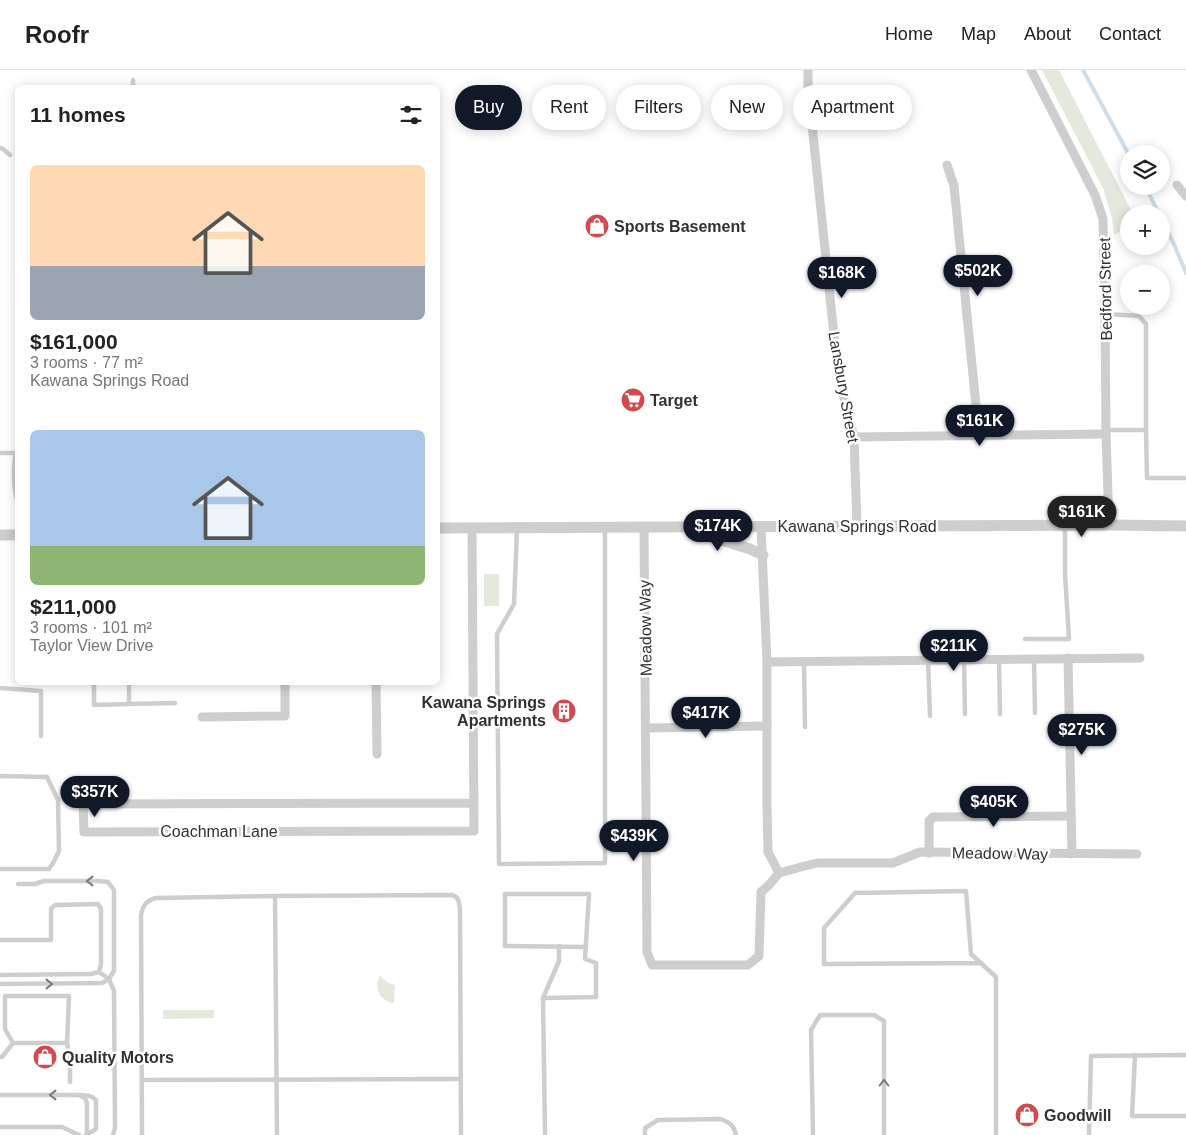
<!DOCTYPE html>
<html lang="en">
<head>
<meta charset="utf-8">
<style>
	:root { --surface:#fff; --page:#f2f2f2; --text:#222; --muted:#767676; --line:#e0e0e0; --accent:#111827 }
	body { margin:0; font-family:Helvetica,sans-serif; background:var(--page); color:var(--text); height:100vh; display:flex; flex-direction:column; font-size:19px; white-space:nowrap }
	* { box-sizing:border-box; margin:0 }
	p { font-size:16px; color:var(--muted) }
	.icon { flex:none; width:28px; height:28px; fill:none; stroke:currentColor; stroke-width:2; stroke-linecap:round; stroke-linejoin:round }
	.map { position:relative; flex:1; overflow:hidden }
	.side { position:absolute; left:15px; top:15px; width:425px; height:600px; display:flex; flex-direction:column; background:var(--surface); border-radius:8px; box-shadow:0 2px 12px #0003 }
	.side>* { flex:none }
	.guide { position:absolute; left:455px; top:15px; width:475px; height:45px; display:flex; gap:10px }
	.tools { position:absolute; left:1120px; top:75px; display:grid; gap:10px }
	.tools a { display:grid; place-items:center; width:50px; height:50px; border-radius:50%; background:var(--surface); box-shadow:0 2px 12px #0003; font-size:25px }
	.price { position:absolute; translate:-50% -42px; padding:0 11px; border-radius:18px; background:var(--accent); color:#fff; font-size:16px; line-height:32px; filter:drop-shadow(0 1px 2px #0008) }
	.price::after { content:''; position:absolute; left:50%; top:30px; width:15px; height:11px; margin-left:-8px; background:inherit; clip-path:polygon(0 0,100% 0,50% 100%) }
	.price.active { background:#222; color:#fff }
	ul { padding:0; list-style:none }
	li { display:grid; align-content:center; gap:10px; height:265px; padding:0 15px }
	li span { display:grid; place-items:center; height:155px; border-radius:8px; color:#555 }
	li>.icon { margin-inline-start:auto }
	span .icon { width:90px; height:90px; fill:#fffc; stroke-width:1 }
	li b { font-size:21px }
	h2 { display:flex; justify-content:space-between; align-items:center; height:60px; padding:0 15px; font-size:21px }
	.tag { padding:0 18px; border-radius:22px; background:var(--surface); box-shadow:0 2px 12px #0003; font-size:18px; line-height:45px }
	.tag.active { background:var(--accent); color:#fff }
	header { display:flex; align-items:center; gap:30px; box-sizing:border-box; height:70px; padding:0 25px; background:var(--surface); border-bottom:1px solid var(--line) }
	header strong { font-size:24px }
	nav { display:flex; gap:28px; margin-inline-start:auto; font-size:18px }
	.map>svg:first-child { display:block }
	.green { fill:#e4e9de }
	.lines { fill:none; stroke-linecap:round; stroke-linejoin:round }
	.stream { stroke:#d0dee9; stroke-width:4 }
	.service { stroke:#cecece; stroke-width:4.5 }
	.minor { stroke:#cecece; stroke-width:9 }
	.tertiary { stroke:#cecece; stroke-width:11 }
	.oneway { stroke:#787878 }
	.labels { text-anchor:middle; stroke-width:5; stroke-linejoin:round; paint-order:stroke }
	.poi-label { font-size:16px; font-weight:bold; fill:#313131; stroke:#fff; text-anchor:start }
	.street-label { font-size:16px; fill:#313131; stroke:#fff }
</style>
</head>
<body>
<header>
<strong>Roofr</strong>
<nav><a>Home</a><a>Map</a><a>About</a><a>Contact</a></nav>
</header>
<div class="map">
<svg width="1186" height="1065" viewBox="0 0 1186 1065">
	<rect width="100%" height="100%" fill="#fff"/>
	<g class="green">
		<path d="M1042,0H1059L1133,144H1129V157L1114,165L1112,148L1103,118Z"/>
		<rect x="484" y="504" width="15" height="32"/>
		<path d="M380,905L386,912L395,915L394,933C379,931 374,918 380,905Z"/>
		<path d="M163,940H214V948L163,949Z"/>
	</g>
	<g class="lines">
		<g class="stream">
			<path d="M1083,0L1129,85"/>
			<path d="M1145,116L1159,144"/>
			<path d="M1161,148L1173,172L1186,203"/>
		</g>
		<g class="service">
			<path d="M133,18V10"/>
			<path d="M0,78L3,79L10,85"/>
			<path d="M1106,360H1146V254L1139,246L1106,244"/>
			<path d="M1146,360L1147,408H1186"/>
			<path d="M0,383H16C13,396 13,419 18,433"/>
			<path d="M517,459L514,534L497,564L499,794L605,793V458"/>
			<path d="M1025,569H1069L1065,503V456"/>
			<path d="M999,589L1000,644"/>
			<path d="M1034,589L1035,643"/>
			<path d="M928,590L930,646"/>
			<path d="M964,590L965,644"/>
			<path d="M804,591L805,657"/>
			<path d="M94,612V635L129,634"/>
			<path d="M129,612V634L175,633"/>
			<path d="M0,618L41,621V666"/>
			<path d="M0,706L47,707L58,730L59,781L53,793L49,799H0"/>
			<path d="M0,870H51V839L55,835L98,834L101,839V894L99,902L91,904L0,905"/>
			<path d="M980,893L824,894V858L855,823L966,821L971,884L996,907V1065"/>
			<path d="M99,902L109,909L114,921L115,1052V1058L113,1065"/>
			<path d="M0,914L102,913L109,909L114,901V820L108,812L98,811H44L35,814H18"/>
			<path d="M543,928L559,891V876"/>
			<path d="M67,973L70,987V1012"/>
			<path d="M1135,985L1132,1046H1186"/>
			<path d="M0,987H2L13,973L5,959V926H69L67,973H13"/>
			<path d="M142,1010L460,1009"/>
			<path d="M0,1025H79C86,1025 91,1025 96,1030V1059L86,1065"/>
			<path d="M81,1026L85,1028L87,1033V1064"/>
			<path d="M0,1057H62L79,1065"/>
			<path d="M142,1065L141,845C143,835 146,831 156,828L275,826"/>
			<path d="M277,1065L275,826L452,825C459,827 459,832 460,839L461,1065"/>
			<path d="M545,1065L543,928L596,927V893L585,889L589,824H505V876L586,877"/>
			<path d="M645,1065V1058L658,1050L721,1049C730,1053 734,1055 736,1065"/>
			<path d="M813,1065L811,960L820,945H874L884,951V1065"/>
			<path d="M1089,1065L1091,986L1186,985"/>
		</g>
		<g class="minor">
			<path d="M808,0V16L838,304L854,367L857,456"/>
			<path d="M1031,0L1095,125L1103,149L1105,244L1106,364L1109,455"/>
			<path d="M947,95L954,116L979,365"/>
			<path d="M1177,115L1186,126"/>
			<path d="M854,367L1106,364"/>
			<path d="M761,457L767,592V735L768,782L779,803"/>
			<path d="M472,458L474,761L84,762L83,734L473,733"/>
			<path d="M644,458L647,882L652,895H748L759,886L761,822L769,815L779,803L801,797L817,793H893L920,782L1137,784"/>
			<path d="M1068,588L1072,784"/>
			<path d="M767,592L1140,588"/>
			<path d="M376,612L377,684"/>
			<path d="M202,647L285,646V612"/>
			<path d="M646,658L767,656"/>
			<path d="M929,783V751L933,747L1071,746"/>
		</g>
		<g class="tertiary">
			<path d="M438,458L1109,455L1186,456"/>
			<path d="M692,461L750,479L763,485"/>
			<path d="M0,465H18"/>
		</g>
	</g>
	<defs><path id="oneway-chevron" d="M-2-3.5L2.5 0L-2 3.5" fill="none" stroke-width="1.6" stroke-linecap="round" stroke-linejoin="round" transform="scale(1.25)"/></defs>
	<g class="oneway">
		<use href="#oneway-chevron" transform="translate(90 811) rotate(180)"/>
		<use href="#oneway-chevron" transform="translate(49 914)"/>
		<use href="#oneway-chevron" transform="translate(884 1013) rotate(-90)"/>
		<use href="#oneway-chevron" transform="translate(53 1025) rotate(180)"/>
	</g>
	<defs>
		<symbol id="shop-disc" viewBox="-11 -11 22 22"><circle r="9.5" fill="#d14a4f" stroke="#fff"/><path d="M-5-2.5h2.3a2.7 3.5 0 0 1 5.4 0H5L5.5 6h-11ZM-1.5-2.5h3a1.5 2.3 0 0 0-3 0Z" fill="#fff"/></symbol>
		<symbol id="supermarket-disc" viewBox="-11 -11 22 22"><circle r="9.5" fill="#d14a4f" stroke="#fff"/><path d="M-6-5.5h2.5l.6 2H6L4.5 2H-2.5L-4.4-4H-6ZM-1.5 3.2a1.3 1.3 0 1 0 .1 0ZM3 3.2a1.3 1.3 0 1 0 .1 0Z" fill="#fff"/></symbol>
		<symbol id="building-disc" viewBox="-11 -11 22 22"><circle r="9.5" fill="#d14a4f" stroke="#fff"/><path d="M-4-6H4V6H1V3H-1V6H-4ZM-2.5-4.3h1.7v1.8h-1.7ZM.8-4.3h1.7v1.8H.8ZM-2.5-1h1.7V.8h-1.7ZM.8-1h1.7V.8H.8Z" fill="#fff"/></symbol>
	</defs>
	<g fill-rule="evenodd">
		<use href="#shop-disc" x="583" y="142" width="28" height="28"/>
		<use href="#supermarket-disc" x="619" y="316" width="28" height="28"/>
		<use href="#building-disc" x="550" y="627" width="28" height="28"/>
		<use href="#shop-disc" x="31" y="973" width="28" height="28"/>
		<use href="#shop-disc" x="1013" y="1031" width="28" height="28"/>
	</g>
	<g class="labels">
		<g class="poi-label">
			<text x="614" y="162">Sports Basement</text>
			<text x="650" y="336">Target</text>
			<text x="546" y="638" text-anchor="end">Kawana Springs<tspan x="546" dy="18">Apartments</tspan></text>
			<text x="62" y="993">Quality Motors</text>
			<text x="1044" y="1051">Goodwill</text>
		</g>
		<g class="street-label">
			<text transform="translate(1105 219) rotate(-91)" y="6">Bedford Street</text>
			<text transform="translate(844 317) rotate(80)" y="6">Lansbury Street</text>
			<text x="857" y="462">Kawana Springs Road</text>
			<text transform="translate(645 558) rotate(-91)" y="6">Meadow Way</text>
			<text x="219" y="767">Coachman Lane</text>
			<text transform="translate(1000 783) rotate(1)" y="6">Meadow Way</text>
		</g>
	</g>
</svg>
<div class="tools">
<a><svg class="icon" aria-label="layers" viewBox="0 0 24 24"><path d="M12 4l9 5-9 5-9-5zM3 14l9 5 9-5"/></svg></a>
<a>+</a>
<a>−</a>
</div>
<b class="price" style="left:978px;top:227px">$502K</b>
<b class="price" style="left:842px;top:229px">$168K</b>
<b class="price" style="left:980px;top:377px">$161K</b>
<b class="price active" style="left:1082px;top:468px">$161K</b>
<b class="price" style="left:718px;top:482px">$174K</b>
<b class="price" style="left:954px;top:602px">$211K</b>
<b class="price" style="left:706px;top:669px">$417K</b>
<b class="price" style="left:1082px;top:686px">$275K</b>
<b class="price" style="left:95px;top:748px">$357K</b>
<b class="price" style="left:994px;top:758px">$405K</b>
<b class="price" style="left:634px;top:792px">$439K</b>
<div class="guide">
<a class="tag active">Buy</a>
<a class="tag">Rent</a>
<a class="tag">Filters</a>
<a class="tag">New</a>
<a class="tag">Apartment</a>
</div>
<section class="side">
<h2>11 homes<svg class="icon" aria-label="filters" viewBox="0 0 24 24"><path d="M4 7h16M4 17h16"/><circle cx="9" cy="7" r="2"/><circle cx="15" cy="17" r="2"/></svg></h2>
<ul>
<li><span style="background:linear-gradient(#ffd9b3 65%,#9aa5b1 0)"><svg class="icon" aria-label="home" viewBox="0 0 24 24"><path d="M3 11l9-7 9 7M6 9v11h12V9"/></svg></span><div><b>$161,000</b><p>3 rooms · 77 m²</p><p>Kawana Springs Road</p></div></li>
<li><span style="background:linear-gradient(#a9c7e8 75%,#8fb573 0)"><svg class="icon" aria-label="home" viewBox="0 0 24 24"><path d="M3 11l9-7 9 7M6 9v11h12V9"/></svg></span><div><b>$211,000</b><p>3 rooms · 101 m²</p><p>Taylor View Drive</p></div></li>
</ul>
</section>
</div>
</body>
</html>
